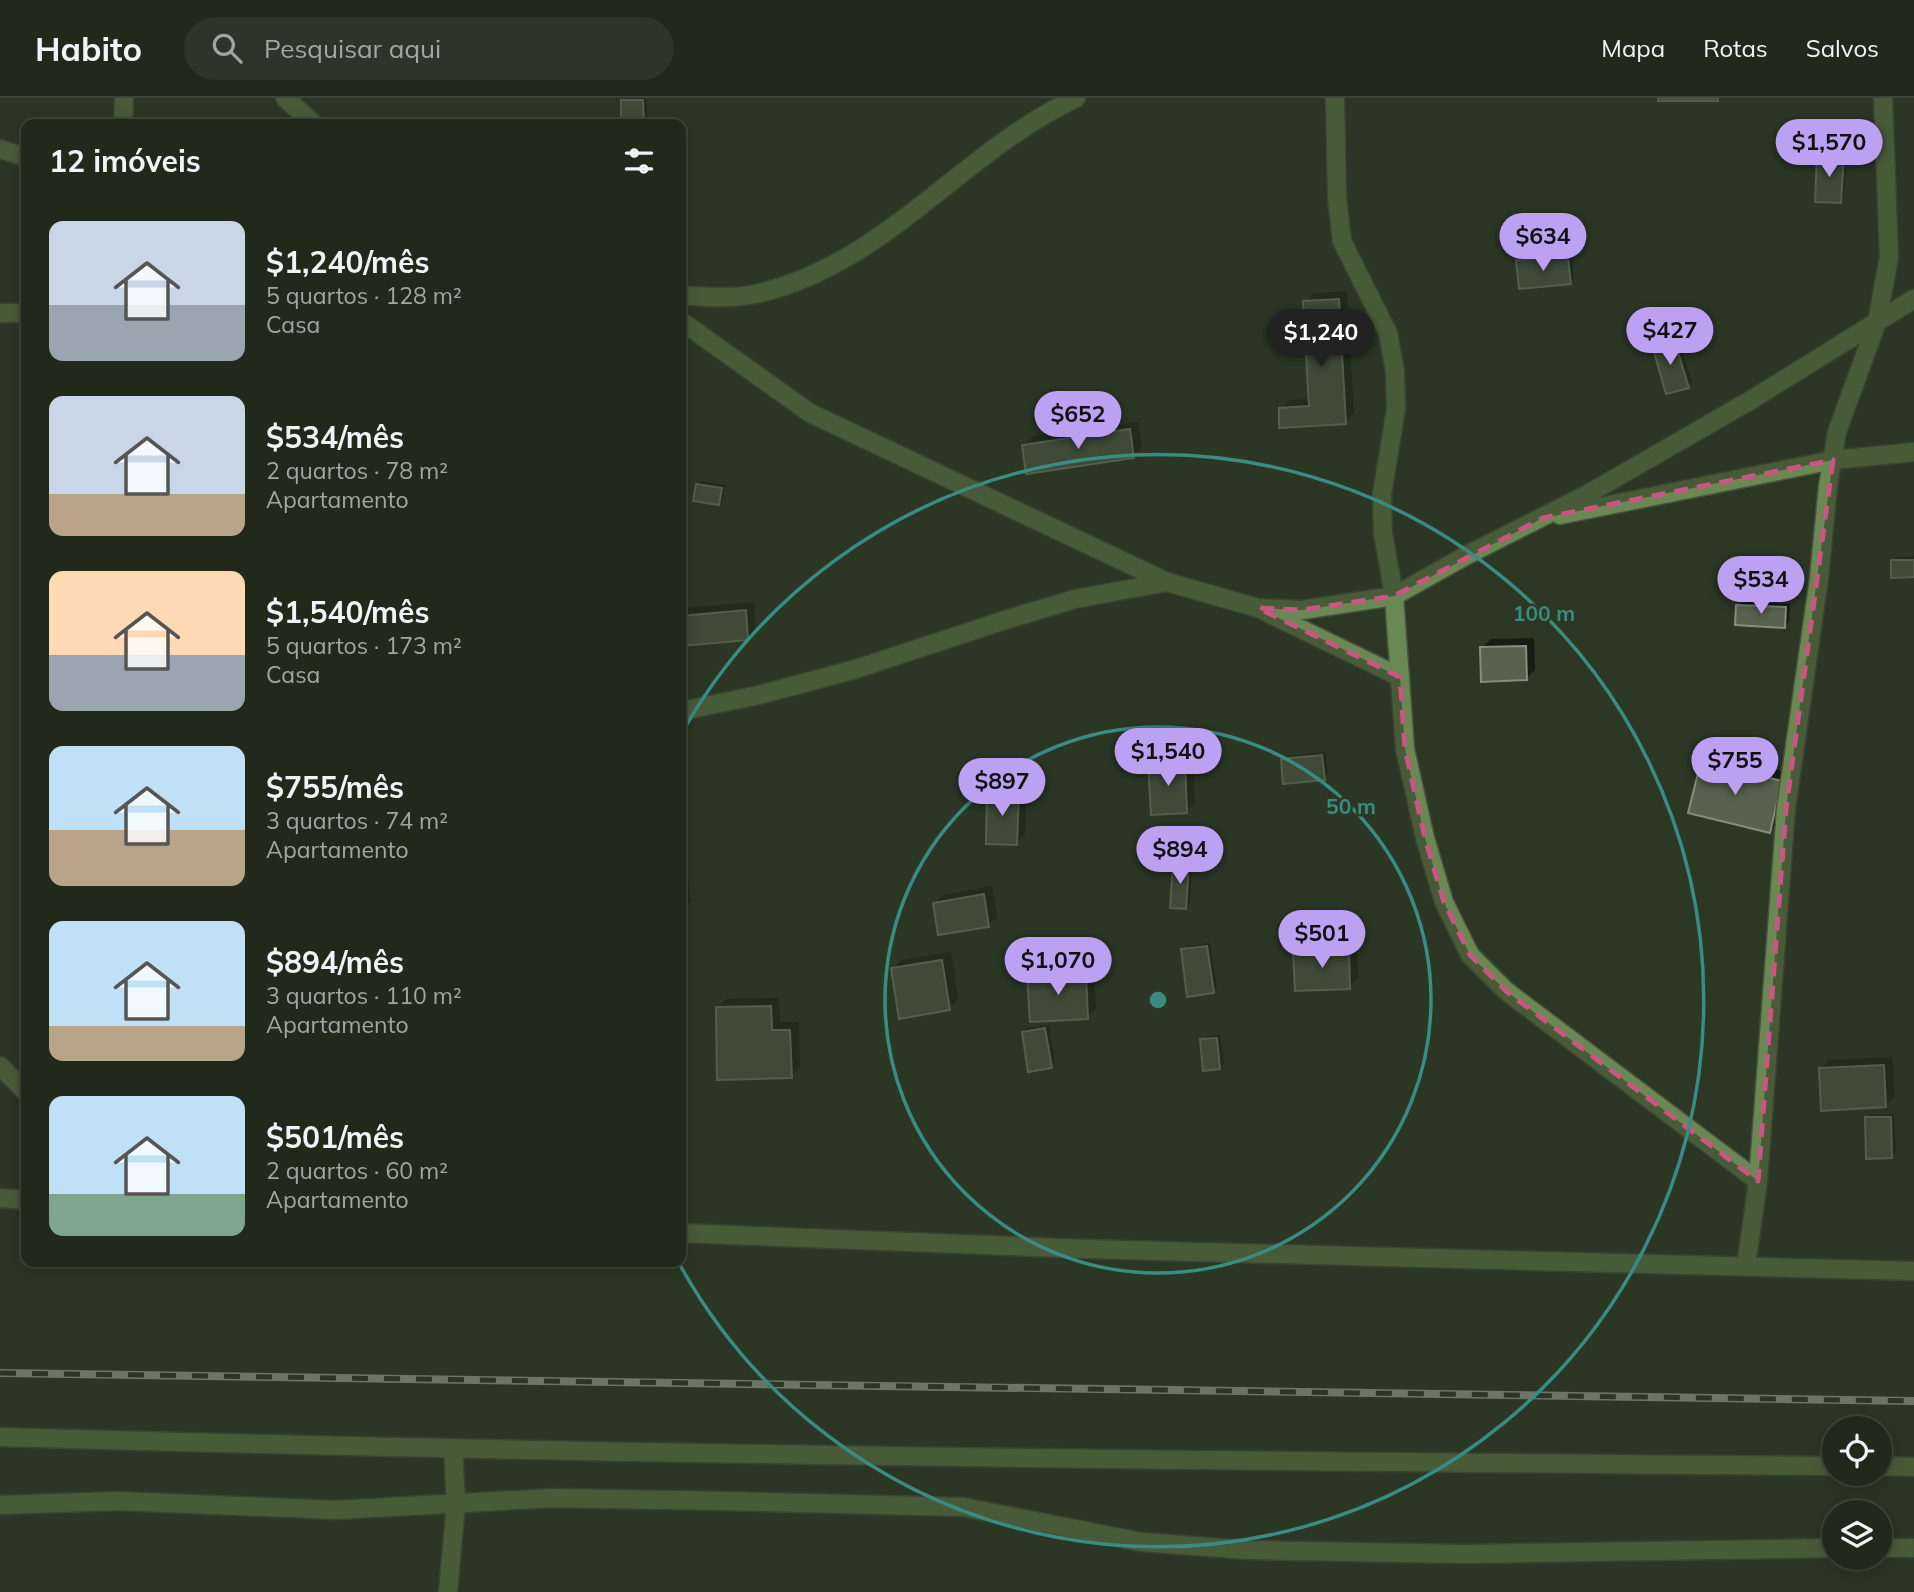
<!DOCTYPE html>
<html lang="pt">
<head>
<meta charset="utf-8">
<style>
	:root { --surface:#21291b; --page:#2d3528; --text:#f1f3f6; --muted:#a2a6a3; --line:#3e453a; --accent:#bca0f2 }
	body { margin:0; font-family:Mulish,sans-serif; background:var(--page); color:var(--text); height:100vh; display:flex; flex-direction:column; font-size:26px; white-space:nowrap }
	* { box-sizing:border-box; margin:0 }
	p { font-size:23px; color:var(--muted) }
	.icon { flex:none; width:38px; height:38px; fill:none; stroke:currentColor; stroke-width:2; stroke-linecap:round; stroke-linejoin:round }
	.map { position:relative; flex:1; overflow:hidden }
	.side { position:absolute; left:21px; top:21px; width:665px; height:1148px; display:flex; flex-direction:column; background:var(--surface); border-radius:14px; box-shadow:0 4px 18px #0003,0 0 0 2px var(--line) }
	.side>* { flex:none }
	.tools { position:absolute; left:1822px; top:1318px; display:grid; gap:14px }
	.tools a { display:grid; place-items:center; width:70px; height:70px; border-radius:50%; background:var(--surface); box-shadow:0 4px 18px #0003,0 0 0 2px var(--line); font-size:35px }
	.price { position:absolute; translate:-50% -60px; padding:0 16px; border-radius:24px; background:var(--accent); color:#111; font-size:23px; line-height:46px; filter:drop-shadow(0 2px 4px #0008) }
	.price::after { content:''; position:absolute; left:50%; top:42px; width:21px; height:16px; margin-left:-10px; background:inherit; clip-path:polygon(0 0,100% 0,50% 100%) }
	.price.current { background:#222; color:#fff }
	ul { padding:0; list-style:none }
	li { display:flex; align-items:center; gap:21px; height:175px; padding:0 28px }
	li span { display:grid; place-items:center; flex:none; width:196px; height:140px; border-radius:14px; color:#555 }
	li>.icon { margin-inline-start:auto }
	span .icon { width:84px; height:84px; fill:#fffc; stroke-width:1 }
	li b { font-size:30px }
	h2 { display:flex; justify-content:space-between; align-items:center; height:84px; padding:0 28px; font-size:30px }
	header { display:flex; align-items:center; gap:42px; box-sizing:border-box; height:98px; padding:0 35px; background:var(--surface); border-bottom:2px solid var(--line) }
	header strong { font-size:33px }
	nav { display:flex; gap:38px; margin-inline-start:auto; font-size:24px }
	.search { width:490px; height:63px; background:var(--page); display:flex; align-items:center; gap:18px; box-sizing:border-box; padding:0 24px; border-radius:38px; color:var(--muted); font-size:26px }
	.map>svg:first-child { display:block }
	.shadow { fill:#0007 }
	.building { fill:#57634e; stroke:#83907a; stroke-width:2 }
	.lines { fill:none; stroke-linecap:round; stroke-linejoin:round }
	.minor-casing { stroke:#485240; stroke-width:21 }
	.minor { stroke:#6a8853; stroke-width:18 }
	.rail-casing { stroke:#bbc4b6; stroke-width:8 }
	.rail { stroke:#2c3724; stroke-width:5; stroke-dasharray:16; stroke-linecap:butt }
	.marked { fill:none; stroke:#c95580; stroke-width:5; stroke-dasharray:14 9; stroke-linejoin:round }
	.ring { fill:none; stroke:#388c83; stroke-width:3.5 }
	.centre { fill:#388c83; stroke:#2c3724; stroke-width:3.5 }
	.ring-label { font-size:21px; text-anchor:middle; font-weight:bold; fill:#388c83; stroke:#2c3724; stroke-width:5; stroke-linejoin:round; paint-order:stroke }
</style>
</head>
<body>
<header>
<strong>Habito</strong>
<div class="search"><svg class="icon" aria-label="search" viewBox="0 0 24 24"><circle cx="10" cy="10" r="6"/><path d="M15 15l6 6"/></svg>Pesquisar aqui</div>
<nav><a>Mapa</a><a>Rotas</a><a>Salvos</a></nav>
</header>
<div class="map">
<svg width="1914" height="1494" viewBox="0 0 1914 1494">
	<rect width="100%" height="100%" fill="#2c3724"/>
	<g class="shadow">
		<path d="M625,0H647V26H623V3Z"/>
		<path d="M1823,54L1847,55L1844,99L1840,103L1819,58Z"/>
		<path d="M1572,155L1574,181L1570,185L1518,163L1522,159Z"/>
		<path d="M1347,193L1354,315L1345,324L1280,311L1289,302L1310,301L1305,204L1314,195Z"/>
		<path d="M1678,238L1692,284L1688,288L1654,248L1658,244Z"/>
		<path d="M1138,324L1142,350L1133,359L1024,347L1033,338Z"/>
		<path d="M701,383L725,387L723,401L719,405L697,387Z"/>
		<path d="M1914,458V477L1892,463L1896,459Z"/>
		<path d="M754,504L756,532L747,541L681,546V513L683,510Z"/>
		<path d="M1742,504L1790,506L1789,524L1785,528L1738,508Z"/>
		<path d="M1534,540L1535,572L1526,581L1482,550L1491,541Z"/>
		<path d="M1326,654L1328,676L1324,680L1283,662L1287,658Z"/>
		<path d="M1193,655L1195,705L1186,714L1150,666L1159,657Z"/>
		<path d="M1711,655L1790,675L1778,725L1769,733L1702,664Z"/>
		<path d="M998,685L1027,686L1025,736L1016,745L989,694Z"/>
		<path d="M682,727L691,804L681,813V728Z"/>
		<path d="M1178,762L1192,763L1190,805L1186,809L1174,766Z"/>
		<path d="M992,788L997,819L988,827L935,805L943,797Z"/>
		<path d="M1357,844L1358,880L1349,889L1295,855L1304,846Z"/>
		<path d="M1210,845L1217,889L1213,893L1183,852L1187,848Z"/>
		<path d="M951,854L958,901L950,910L893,871L902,862Z"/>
		<path d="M1094,867L1096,910L1087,919L1029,879L1038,870Z"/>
		<path d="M779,900L780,924H799L800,970L791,978L717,910L726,901Z"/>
		<path d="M1049,927L1055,964L1051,968L1023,934L1027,930Z"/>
		<path d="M1220,937L1224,965L1220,969L1202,942L1206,938Z"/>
		<path d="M1892,959L1895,999L1886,1007L1821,971L1829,962Z"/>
		<path d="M1870,1016H1894L1896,1054L1892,1058L1866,1020Z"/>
	</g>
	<g class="building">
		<rect x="1658" y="0" width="60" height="3"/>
		<path d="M621,2H643L644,26H621Z"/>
		<path d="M1817,57L1844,58L1841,105L1815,104Z"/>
		<path d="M1568,159L1571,186L1519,191L1516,162Z"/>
		<path d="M1339,201L1346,326L1279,330V310L1309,308L1303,203Z"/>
		<path d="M1674,241L1689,290L1666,296L1652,247Z"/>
		<path d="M1130,331L1134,360L1026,376L1022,347Z"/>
		<path d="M696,386L722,390L719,407L693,403Z"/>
		<path d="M1891,462H1914V479L1891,480Z"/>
		<path d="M1736,507L1786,509L1785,530L1735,527Z"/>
		<path d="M746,512L748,542L681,548V518Z"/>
		<path d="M1526,548L1527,582L1481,584L1480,549Z"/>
		<path d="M1322,657L1325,682L1283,686L1281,661Z"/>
		<path d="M1185,663L1187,715L1151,717L1148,665Z"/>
		<path d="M1701,663L1782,683L1770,735L1688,715Z"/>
		<path d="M987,693L1019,694L1017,747L986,746Z"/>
		<path d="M1173,765L1189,766L1186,811L1170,810Z"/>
		<path d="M984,796L989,829L938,837L933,805Z"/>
		<path d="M1207,848L1214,895L1187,899L1181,851Z"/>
		<path d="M1349,852L1350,891L1295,893L1293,854Z"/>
		<path d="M942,862L950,912L899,921L891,870Z"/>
		<path d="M1086,875L1088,921L1030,924L1027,878Z"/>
		<path d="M771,908L772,932H790L792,980L717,982L716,909Z"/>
		<path d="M1045,930L1052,970L1028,974L1022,934Z"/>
		<path d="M1217,940L1220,971L1203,973L1200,941Z"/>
		<path d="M1884,967L1886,1009L1821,1013L1819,970Z"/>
		<path d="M1865,1019H1891L1892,1060L1866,1061Z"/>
	</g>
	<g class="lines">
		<defs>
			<g id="minor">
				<path d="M285,0L314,26"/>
				<path d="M1335,0L1337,100L1342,143L1388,235L1395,274L1396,311L1382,396L1383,435L1394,498L1467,457L1586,397L1751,302L1914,201"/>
				<path d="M123,26L124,0"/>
				<path d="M0,51L26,59"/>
				<path d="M681,197C703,199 728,201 750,197C880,172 961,54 1076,0"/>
				<path d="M0,215H26"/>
				<path d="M681,223L810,315L1167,484"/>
				<path d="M1560,417L1833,362L1914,354"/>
				<path d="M1264,513L1400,579"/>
				<path d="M681,613L759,597L856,571L1005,522L1075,501L1167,484L1258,510L1302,512L1394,498L1405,651L1425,740L1444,804L1470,857L1506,893L1758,1083"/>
				<path d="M0,968L26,994"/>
				<path d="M0,1100L26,1102"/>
				<path d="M681,1135L1087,1151L1914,1173"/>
				<path d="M1746,1168L1758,1083L1786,711L1819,480L1828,388L1837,334L1877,224L1889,159L1883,0"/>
				<path d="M0,1339C611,1357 1223,1363 1834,1368"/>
				<path d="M1880,1368L1914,1369"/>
				<path d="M0,1407L118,1403L336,1412L553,1400L724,1403L963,1409L1141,1444L1247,1452L1466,1456L1834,1450"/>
				<path d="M1880,1450H1914"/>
				<path d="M448,1494L456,1405L453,1351"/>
			</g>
		</defs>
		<use href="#minor" class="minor-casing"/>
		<use href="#minor" class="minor"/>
		<defs>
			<path id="rail" d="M0,1275L1914,1303"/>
		</defs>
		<use href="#rail" class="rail-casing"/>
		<use href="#rail" class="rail"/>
	</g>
	<path d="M0 0H1914V1494H0ZM1833,362L1786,711L1758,1083L1506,893L1470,857L1444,804L1425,740L1405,651L1400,579L1258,510L1302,512L1394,498L1543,420Z" fill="#2c3724" fill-opacity=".55" fill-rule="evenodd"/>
	<path class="marked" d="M1833,362L1786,711L1758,1083L1506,893L1470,857L1444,804L1425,740L1405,651L1400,579L1258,510L1302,512L1394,498L1543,420Z"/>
	<g class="ring">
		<circle cx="1158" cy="902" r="273"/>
		<path d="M683 633A546 546 0 1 1 680 1167"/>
	</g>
	<circle cx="1158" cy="902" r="10" class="centre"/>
	<g class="ring-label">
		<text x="1544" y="523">100 m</text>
		<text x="1351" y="716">50 m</text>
	</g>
</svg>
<div class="tools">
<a><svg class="icon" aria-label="locate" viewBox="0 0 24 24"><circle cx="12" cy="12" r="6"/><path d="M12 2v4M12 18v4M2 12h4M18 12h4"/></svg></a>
<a><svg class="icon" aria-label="layers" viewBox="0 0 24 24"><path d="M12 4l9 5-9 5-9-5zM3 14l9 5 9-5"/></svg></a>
</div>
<b class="price" style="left:1829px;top:81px">$1,570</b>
<b class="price" style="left:1543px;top:175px">$634</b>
<b class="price" style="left:1670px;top:269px">$427</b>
<b class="price current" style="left:1321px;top:271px">$1,240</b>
<b class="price" style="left:1078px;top:353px">$652</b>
<b class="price" style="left:1761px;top:518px">$534</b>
<b class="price" style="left:1168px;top:690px">$1,540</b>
<b class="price" style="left:1735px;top:699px">$755</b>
<b class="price" style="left:1002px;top:720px">$897</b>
<b class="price" style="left:1180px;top:788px">$894</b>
<b class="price" style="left:1322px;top:872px">$501</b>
<b class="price" style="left:1058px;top:899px">$1,070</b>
<section class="side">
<h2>12 imóveis<svg class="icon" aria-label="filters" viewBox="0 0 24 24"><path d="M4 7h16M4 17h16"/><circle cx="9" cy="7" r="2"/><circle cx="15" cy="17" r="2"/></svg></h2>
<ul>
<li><span style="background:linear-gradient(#c9d6e8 60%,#9aa5b1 0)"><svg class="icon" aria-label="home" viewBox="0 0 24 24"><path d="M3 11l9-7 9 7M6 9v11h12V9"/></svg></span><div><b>$1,240/mês</b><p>5 quartos · 128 m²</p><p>Casa</p></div></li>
<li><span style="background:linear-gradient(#c9d6e8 70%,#b9a48a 0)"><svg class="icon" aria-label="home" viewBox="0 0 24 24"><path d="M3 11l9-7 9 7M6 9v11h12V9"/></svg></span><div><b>$534/mês</b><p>2 quartos · 78 m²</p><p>Apartamento</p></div></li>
<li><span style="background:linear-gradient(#ffd9b3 60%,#9aa5b1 0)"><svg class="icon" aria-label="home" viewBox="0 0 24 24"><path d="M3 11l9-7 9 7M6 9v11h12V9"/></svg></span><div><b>$1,540/mês</b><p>5 quartos · 173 m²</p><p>Casa</p></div></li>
<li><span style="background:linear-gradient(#bfe0f5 60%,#b9a48a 0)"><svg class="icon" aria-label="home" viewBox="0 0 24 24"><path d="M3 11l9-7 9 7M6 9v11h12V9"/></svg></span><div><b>$755/mês</b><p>3 quartos · 74 m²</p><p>Apartamento</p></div></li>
<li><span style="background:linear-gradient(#bfe0f5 75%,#b9a48a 0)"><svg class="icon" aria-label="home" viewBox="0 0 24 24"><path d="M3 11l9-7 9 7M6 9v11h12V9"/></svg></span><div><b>$894/mês</b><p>3 quartos · 110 m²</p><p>Apartamento</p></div></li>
<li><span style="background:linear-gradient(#bfe0f5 70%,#7fa58c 0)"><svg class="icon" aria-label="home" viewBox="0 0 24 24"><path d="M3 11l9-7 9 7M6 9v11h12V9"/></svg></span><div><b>$501/mês</b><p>2 quartos · 60 m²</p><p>Apartamento</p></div></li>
</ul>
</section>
</div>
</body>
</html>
